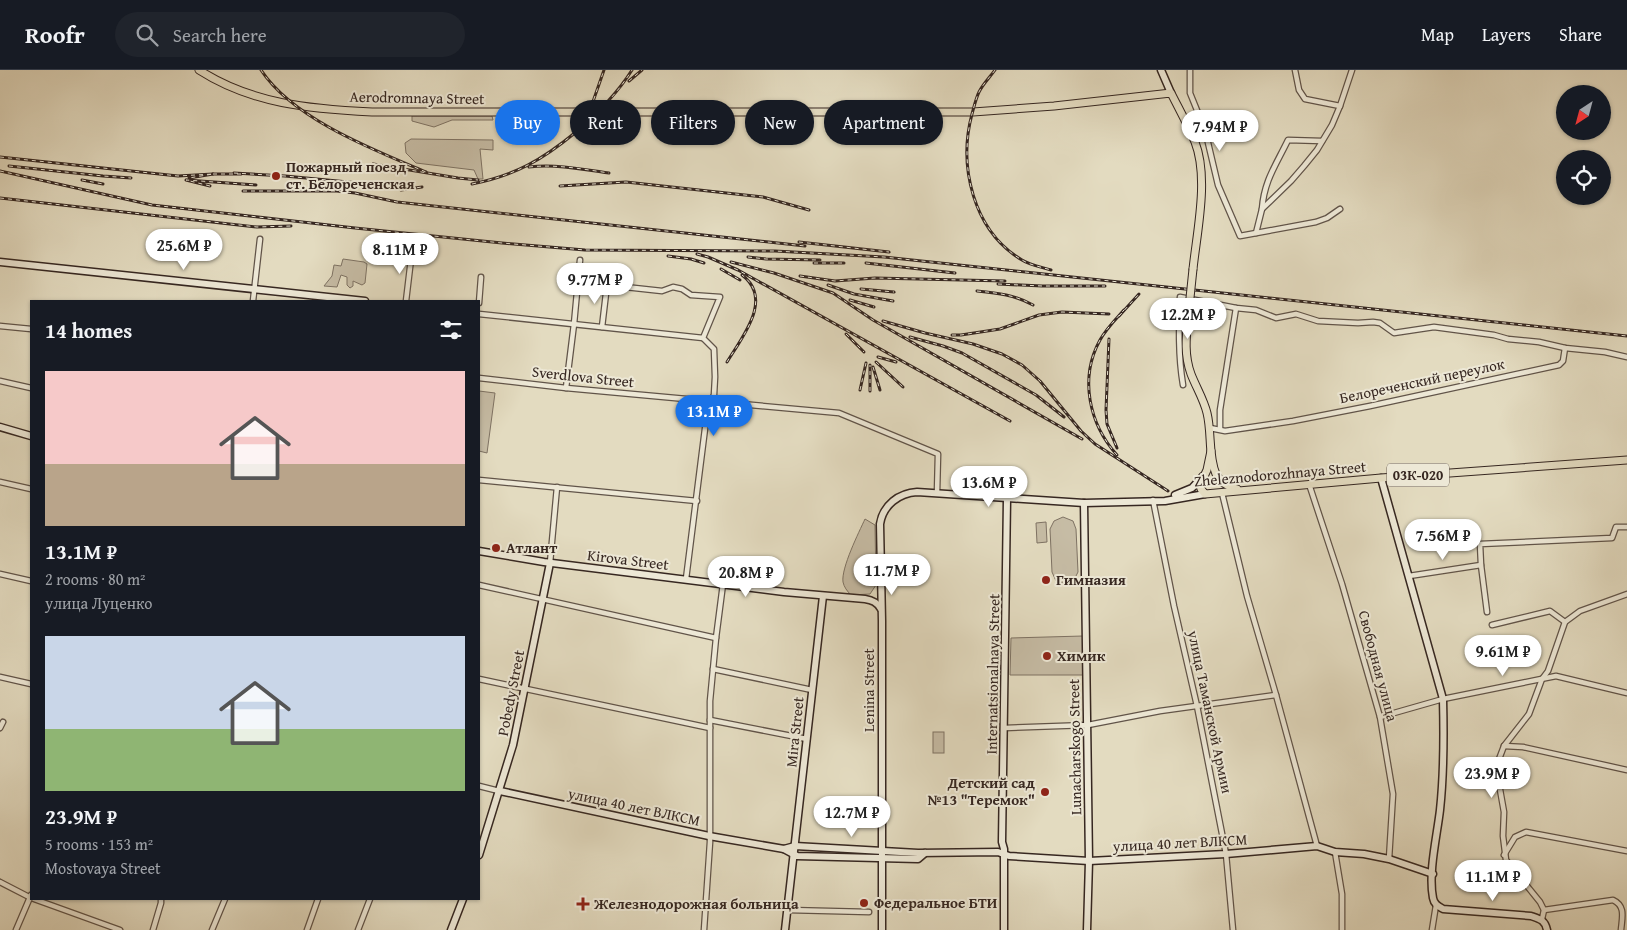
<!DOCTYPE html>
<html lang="en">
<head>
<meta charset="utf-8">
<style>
	:root { --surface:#171b24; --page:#20242c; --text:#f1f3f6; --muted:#9ea1a6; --line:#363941; --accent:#1a73e8 }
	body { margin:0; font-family:"Gentium Book Plus",serif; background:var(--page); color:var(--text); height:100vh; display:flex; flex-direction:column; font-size:19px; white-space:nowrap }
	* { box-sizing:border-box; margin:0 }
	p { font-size:16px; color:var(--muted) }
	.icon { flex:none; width:28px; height:28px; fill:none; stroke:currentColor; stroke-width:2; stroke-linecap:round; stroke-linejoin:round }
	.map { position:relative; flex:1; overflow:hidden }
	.sheet { position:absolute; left:30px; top:230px; width:450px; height:600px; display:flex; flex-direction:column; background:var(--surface); border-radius:0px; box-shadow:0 1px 4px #0004 }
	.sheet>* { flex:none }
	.guide { position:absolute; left:495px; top:30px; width:475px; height:45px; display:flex; gap:10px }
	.needle { width:32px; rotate:216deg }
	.tools { position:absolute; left:1556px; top:15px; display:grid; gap:10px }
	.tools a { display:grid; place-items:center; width:55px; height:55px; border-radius:50%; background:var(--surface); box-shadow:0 1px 4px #0004; font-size:25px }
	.price { position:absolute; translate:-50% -42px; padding:0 11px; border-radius:18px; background:#fff; color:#222; font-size:16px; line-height:32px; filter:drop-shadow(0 1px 2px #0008) }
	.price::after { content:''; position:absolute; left:50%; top:30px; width:15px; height:11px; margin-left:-8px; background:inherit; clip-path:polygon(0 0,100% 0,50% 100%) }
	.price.current { background:var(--accent); color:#fff }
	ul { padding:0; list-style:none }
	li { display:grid; align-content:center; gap:10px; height:265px; padding:0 15px }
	li span { display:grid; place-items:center; height:155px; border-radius:0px; color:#555 }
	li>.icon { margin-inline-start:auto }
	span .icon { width:90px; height:90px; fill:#fffc; stroke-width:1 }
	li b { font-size:21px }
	h2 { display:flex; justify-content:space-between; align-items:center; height:60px; padding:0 15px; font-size:21px }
	.pill { padding:0 18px; border-radius:22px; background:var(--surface); box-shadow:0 1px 4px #0004; font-size:18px; line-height:45px }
	.pill.current { background:var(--accent); color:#fff }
	header { display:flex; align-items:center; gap:30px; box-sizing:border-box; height:70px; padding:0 25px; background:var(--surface); border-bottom:1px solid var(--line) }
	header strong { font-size:24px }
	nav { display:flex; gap:28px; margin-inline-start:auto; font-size:18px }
	.search { width:350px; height:45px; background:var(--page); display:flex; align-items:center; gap:12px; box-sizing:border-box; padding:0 18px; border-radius:28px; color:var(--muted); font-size:19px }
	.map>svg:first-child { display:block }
	.green { fill:#c6bca5; stroke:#7e7263 }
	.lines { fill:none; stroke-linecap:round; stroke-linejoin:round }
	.street-casing { stroke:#615449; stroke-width:7 }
	.secondary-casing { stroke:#362721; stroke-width:9 }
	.primary-casing { stroke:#362721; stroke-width:9 }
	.street { stroke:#ede8d6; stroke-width:4.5 }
	.secondary { stroke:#ede8d6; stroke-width:6 }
	.primary { stroke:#e3dbc0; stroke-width:7 }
	.rail-casing { stroke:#362721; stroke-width:3 }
	.rail { stroke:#ede8d6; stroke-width:1; stroke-dasharray:4; stroke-linecap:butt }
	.primary-bridge-casing { stroke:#362721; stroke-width:9; stroke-linecap:butt }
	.primary-bridge { stroke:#e3dbc0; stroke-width:7 }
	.poi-dot { fill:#8f2418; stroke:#ede8d6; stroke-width:2 }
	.labels { text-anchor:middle; stroke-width:4; stroke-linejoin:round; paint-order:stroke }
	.shield { fill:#ede8d6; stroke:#6d6157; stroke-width:1 }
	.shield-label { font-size:14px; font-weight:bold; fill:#362721 }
	.street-label { font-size:15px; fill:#362721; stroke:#ede8d6 }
	.poi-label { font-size:15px; font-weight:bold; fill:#362721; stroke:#ede8d6; text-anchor:start }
</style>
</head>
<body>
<header>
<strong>Roofr</strong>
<div class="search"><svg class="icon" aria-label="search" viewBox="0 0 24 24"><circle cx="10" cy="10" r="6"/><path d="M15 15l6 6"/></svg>Search here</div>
<nav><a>Map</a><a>Layers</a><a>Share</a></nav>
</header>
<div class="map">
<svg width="1627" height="860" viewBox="0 0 1627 860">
	<rect width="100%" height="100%" fill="#e3dbc0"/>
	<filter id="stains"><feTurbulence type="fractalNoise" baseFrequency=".004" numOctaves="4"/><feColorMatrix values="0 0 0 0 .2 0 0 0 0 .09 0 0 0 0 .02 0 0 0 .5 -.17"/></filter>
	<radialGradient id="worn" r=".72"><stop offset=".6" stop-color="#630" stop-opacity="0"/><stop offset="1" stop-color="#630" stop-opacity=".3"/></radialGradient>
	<g class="green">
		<path d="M412,46H492L493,50H452L434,57L412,51Z"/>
		<path d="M411,69L493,70V80L480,79L483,109H478L474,100L416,93L406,83L405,73Z"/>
		<path d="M343,189L364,192L367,194L365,213L362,215L353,211V216L350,218L347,215V207L341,205L337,217L324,216L332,206L334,195L341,196Z"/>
		<path d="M479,321L495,323L487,383L479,381Z"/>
		<path d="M1063,447L1073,451L1076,459L1078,502L1074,510L1066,514L1056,511L1052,502L1050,459L1054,451Z"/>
		<path d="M865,449L875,455L876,515L870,524L851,525C847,521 844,517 843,512C841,498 859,462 865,449Z"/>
		<path d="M1046,452L1047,472L1037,473L1036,453Z"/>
		<path d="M1083,566V605H1010L1011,568Z"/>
		<rect x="933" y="662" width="11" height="21"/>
	</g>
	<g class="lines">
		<defs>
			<g id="street">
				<path d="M1190,0V23L1205,60L1218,115L1240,166L1316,152L1327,148L1340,139"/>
				<path d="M1295,0L1299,20L1305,29L1340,36"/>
				<path d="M1262,139C1264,111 1276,95 1288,70L1322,71"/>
				<path d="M1256,163L1262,139L1291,111L1304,96L1317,80L1332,55L1340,36L1352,0"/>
				<path d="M253,231L260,169"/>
				<path d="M406,231L412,181"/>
				<path d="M479,233L481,207"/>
				<path d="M479,244L703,268"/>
				<path d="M0,256L31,259"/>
				<path d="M602,257L607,215L662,221L673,217L682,219L691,225L720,227L703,268L714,279L715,307L714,325L708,335L686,509"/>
				<path d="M479,308L566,318L839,343L938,384L937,423"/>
				<path d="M0,311L31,318"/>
				<path d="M1183,315C1178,285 1179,256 1180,227L1236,238L1256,240L1276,248L1296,244L1318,251L1358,253L1373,252L1380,253L1394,263L1434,257L1494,265L1508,269L1539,272L1565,278L1605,282L1627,287"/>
				<path d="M566,318L574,254L580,190"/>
				<path d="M1210,358L1225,361L1293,351L1370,336L1559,295L1563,291L1565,278"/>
				<path d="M1220,359V340L1236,238"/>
				<path d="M479,410L697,431"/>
				<path d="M0,412L31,419"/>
				<path d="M1309,414L1342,514L1380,647L1393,724L1389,789"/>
				<path d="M1222,423L1247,526L1276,625L1317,776"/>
				<path d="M1153,430L1174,536L1197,636L1226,784L1233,860"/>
				<path d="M550,493L557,417"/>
				<path d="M0,504L31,511"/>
				<path d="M1409,506L1481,495"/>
				<path d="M479,515L716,568"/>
				<path d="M1487,542L1481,495L1480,474L1612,468L1616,457H1627"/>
				<path d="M1492,555L1550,541L1565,552"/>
				<path d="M713,599L812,620"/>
				<path d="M0,607L31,614"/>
				<path d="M479,609L710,658"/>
				<path d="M1380,647L1443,629L1556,606L1627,623"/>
				<path d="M710,650L807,669"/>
				<path d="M0,658L3,652"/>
				<path d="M1005,658L1088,655L1160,641L1276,625"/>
				<path d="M1504,676L1523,677L1627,700"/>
				<path d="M479,716L499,721"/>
				<path d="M1335,782L1342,824V860"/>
				<path d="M1504,785L1515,767L1526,762L1627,781"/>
				<path d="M0,812L31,828"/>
				<path d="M34,829L120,860"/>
				<path d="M788,840L869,842"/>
				<path d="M1544,840L1613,830C1626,836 1622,848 1621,860"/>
				<path d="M1542,849L1544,840L1540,832L1506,790L1503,766L1504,742L1496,697L1504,676L1529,644L1542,609L1548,601L1565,552L1580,541L1627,524"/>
				<path d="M16,860L31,825"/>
				<path d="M153,860L161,833V829"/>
				<path d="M212,860L225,829"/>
				<path d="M307,860L318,829"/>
				<path d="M358,860L370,829"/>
				<path d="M704,860L710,772V631L716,568L723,514"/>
				<path d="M1432,860L1436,835"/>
			</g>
			<g id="secondary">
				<path d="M1161,0L1171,23"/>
				<path d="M0,192L365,231"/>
				<path d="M0,357L31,366"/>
				<path d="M1381,408L1443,629C1444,667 1444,703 1440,740C1437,766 1428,803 1433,828C1434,834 1438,836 1443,839L1531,846C1540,849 1545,850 1547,860"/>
				<path d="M1175,425L1192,418L1203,406"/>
				<path d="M1084,433L1089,791L1087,860"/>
				<path d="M479,481L544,492L784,522L865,529C872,530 877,532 881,539"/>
				<path d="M500,721L709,766L784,779L797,786L918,789L925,783"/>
				<path d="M784,779L795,776L918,783L998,782L1009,786L1089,791L1226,784L1317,776L1335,782L1364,784L1389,789L1433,804"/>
				<path d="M479,785L513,675L550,493"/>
				<path d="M451,860L463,829"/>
				<path d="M785,860L823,526"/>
				<path d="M882,860V551L880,454C883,435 899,423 917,422L1084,433L1165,431L1205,424"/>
				<path d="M1004,860V779L1002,772L1007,429"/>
			</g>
			<g id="primary">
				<path d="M199,0C252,34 310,39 372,42H973L1054,36L1171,23C1179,39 1188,55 1195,72C1209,108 1197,161 1193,199"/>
				<path d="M1188,247C1186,267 1184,285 1191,304C1196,317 1204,330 1207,343C1212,363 1208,386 1216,404C1220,412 1228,417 1237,419"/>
				<path d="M1211,381L1207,400L1200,415L1201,419L1205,424L1381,408L1627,390"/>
			</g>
		</defs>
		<use href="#street" class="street-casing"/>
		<use href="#secondary" class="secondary-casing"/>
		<use href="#primary" class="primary-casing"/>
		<use href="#street" class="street"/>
		<use href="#secondary" class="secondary"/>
		<use href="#primary" class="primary"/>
		<defs>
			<g id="rail">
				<path d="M261,0C293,49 374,80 426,102"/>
				<path d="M995,0C990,7 983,14 979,22C976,28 974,37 972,44C958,96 973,161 1022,190C1030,195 1041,197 1051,200"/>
				<path d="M629,11L642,0"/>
				<path d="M583,51L589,43L604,0"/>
				<path d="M0,87L178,106L213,104L189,108"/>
				<path d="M373,94L458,108L478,110"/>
				<path d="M9,96L103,106L131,108"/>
				<path d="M529,97C556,94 582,99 609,103"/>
				<path d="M0,101L152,135L355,158L502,173L585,180L775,181L884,187L1627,266"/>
				<path d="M234,103L285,106L369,114"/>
				<path d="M213,104H241"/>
				<path d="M82,110L103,114"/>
				<path d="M472,114C516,105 542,90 576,62C598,43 617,24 632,0"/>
				<path d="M210,116L186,110L256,115"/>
				<path d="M560,116L626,112L763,127L809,140"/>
				<path d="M401,120L422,117"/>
				<path d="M243,121H337L355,123L397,132L805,176"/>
				<path d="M0,128L257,157L291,156"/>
				<path d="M799,172L889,182"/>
				<path d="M697,184L708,187L738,200L1010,351"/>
				<path d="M668,186L691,189L704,193"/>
				<path d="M748,187L766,189L820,190"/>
				<path d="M731,192L774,203L833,223L873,250L1082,369"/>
				<path d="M814,193H844"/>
				<path d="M866,193L955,203"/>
				<path d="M721,199L740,210"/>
				<path d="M800,206L835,211L875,208L1005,211"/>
				<path d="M998,214L1042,216H1105"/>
				<path d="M828,215L854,224L893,231"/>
				<path d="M861,219L894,222"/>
				<path d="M977,221C998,223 1015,225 1033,235"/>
				<path d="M850,230L874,237"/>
				<path d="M1119,246L1139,224"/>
				<path d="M883,251L925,263L973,274L1002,284L1022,295L1040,311L1081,361L1095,374L1168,421"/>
				<path d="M846,264L864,282"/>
				<path d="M952,265H961L1000,259L1039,245L1062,242L1109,244"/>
				<path d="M910,267L943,276L962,283L1036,325L1064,347"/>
				<path d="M1109,269L1106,340L1107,354L1117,378"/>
				<path d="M878,287L896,292"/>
				<path d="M727,292C742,267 774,229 742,205"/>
				<path d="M876,292L903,317"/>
				<path d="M873,297L880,320"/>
				<path d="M860,320L866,293"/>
				<path d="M870,321V295"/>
				<path d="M1117,385C1089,354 1079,308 1100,270C1106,259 1115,250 1124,240"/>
			</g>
		</defs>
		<use href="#rail" class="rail-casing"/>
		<use href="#rail" class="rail"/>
		<defs>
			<path id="primary-bridge" d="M1188,247L1193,199"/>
		</defs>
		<use href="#primary-bridge" class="primary-bridge-casing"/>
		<use href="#primary-bridge" class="primary-bridge"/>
	</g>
	<g class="poi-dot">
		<circle cx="276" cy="106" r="5"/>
		<circle cx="496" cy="478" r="5"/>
		<circle cx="1046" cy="510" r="5"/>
		<circle cx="1047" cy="586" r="5"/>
		<circle cx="1045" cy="722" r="5"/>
		<circle cx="864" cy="833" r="5"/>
		<path d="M580.5 826.5h5v5h5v5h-5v5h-5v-5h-5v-5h5z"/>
	</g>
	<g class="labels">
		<rect class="shield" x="1387" y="393.5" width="62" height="23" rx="4"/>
		<g class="shield-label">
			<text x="1418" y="410">03К-020</text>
		</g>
		<g class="street-label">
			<text transform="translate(417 28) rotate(1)" y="5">Aerodromnaya Street</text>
			<text transform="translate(583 307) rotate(6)" y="5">Sverdlova Street</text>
			<text transform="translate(1422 311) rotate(-12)" y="5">Белореченский переулок</text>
			<text transform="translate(1280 404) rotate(-5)" y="5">Zheleznodorozhnaya Street</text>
			<text transform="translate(628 490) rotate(7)" y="5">Kirova Street</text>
			<text transform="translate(1378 596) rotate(75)" y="5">Свободная улица</text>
			<text transform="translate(993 604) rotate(-89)" y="5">Internatsionalnaya Street</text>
			<text transform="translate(869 620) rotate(-90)" y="5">Lenina Street</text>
			<text transform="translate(511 623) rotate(-79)" y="5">Pobedy Street</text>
			<text transform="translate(1210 642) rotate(78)" y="5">улица Таманской Армии</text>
			<text transform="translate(795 662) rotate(-84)" y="5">Mira Street</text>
			<text transform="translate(1075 677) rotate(-91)" y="5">Lunacharskogo Street</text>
			<text transform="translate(634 737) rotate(12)" y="5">улица 40 лет ВЛКСМ</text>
			<text transform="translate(1180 773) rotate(-3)" y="5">улица 40 лет ВЛКСМ</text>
		</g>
		<g class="poi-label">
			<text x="286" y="102">Пожарный поезд<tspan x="286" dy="17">ст. Белореченская</tspan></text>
			<text x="506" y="483">Атлант</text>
			<text x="1056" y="515">Гимназия</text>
			<text x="1057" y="591">Химик</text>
			<text x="1035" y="718" text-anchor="end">Детский сад<tspan x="1035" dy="17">№13 "Теремок"</tspan></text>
			<text x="874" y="838">Федеральное БТИ</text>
			<text x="594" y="839">Железнодорожная больница</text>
		</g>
	</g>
	<rect width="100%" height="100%" filter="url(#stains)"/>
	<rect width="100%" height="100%" fill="url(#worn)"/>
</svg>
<div class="tools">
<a><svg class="needle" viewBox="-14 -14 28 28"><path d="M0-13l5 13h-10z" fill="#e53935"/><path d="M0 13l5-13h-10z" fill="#9ea1a6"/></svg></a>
<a><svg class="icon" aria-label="locate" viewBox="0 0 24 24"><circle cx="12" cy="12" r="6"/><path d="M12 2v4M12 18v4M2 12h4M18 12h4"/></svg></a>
</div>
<b class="price" style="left:1220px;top:82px">7.94M ₽</b>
<b class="price" style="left:184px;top:201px">25.6M ₽</b>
<b class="price" style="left:400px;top:205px">8.11M ₽</b>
<b class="price" style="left:595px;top:235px">9.77M ₽</b>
<b class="price" style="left:1188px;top:270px">12.2M ₽</b>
<b class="price current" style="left:714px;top:367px">13.1M ₽</b>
<b class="price" style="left:989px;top:438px">13.6M ₽</b>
<b class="price" style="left:1443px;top:491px">7.56M ₽</b>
<b class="price" style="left:892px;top:526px">11.7M ₽</b>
<b class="price" style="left:746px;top:528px">20.8M ₽</b>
<b class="price" style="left:1503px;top:607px">9.61M ₽</b>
<b class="price" style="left:1492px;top:729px">23.9M ₽</b>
<b class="price" style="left:852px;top:768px">12.7M ₽</b>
<b class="price" style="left:1493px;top:832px">11.1M ₽</b>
<div class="guide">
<a class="pill current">Buy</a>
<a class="pill">Rent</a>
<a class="pill">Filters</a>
<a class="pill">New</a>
<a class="pill">Apartment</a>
</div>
<section class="sheet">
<h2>14 homes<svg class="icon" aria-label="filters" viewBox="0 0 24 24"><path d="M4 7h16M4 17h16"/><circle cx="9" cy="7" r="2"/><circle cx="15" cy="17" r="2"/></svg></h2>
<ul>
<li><span style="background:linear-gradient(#f6c9c9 60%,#b9a48a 0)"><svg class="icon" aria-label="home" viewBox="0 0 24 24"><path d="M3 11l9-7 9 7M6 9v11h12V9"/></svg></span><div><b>13.1M ₽</b><p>2 rooms · 80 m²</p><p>улица Луценко</p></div></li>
<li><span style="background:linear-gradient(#c9d6e8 60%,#8fb573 0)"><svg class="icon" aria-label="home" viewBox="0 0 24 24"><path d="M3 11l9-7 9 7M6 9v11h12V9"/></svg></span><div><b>23.9M ₽</b><p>5 rooms · 153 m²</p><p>Mostovaya Street</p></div></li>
</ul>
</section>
</div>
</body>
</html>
